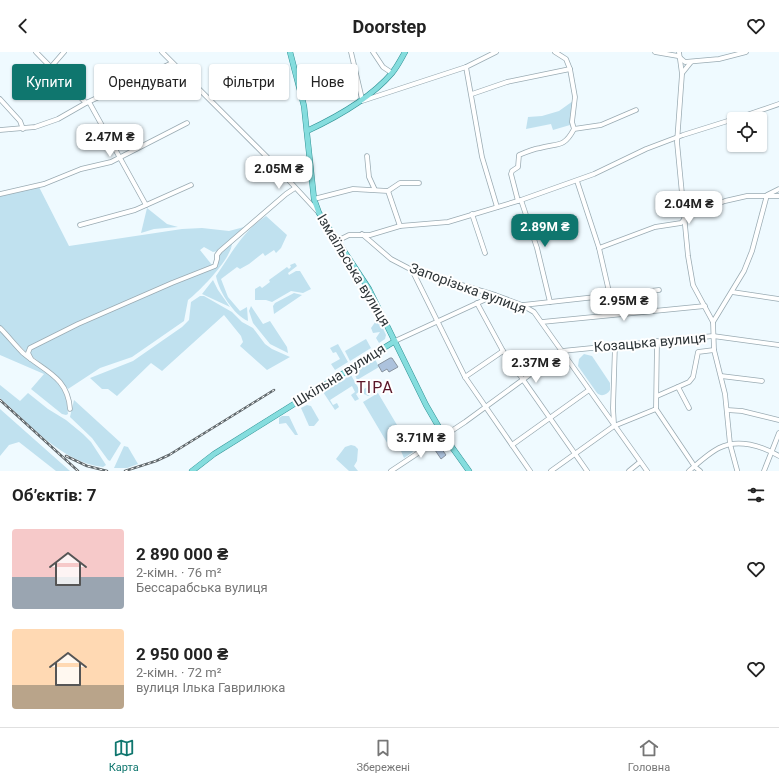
<!DOCTYPE html>
<html lang="uk">
<head>
<meta charset="utf-8">
<style>
	:root { --surface:#fff; --page:#f2f2f2; --text:#222; --muted:#767676; --line:#e0e0e0; --accent:#0f766e }
	body { margin:0; font-family:Roboto,sans-serif; background:var(--page); color:var(--text); height:100vh; display:flex; flex-direction:column; font-size:15px; white-space:nowrap }
	* { box-sizing:border-box; margin:0 }
	p { font-size:13px; color:var(--muted) }
	.icon { flex:none; width:22px; height:22px; fill:none; stroke:currentColor; stroke-width:2; stroke-linecap:round; stroke-linejoin:round }
	.map { position:relative; height:419px; overflow:hidden }
	.drawer { display:flex; flex-direction:column; background:var(--surface); flex:1 }
	.drawer>* { flex:none }
	.top-card { position:absolute; left:12px; top:12px; width:400px; height:36px; display:flex; gap:8px }
	.controls { position:absolute; left:727px; top:60px; display:grid; gap:8px }
	.controls a { display:grid; place-items:center; width:40px; height:40px; border-radius:4px; background:var(--surface); box-shadow:0 1px 3px #0004; font-size:20px }
	.price { position:absolute; translate:-50% -34px; padding:0 9px; border-radius:8px; background:#fff; color:#222; font-size:13px; line-height:26px; filter:drop-shadow(0 1px 2px #0008) }
	.price::after { content:''; position:absolute; left:50%; top:24px; width:12px; height:9px; margin-left:-6px; background:inherit; clip-path:polygon(0 0,100% 0,50% 100%) }
	.price.selected { background:var(--accent); color:#fff }
	ul { padding:0; list-style:none }
	li { display:flex; align-items:center; gap:12px; height:100px; padding:0 12px }
	li span { display:grid; place-items:center; flex:none; width:112px; height:80px; border-radius:4px; color:#555 }
	li>.icon { margin-inline-start:auto }
	span .icon { width:48px; height:48px; fill:#fffc; stroke-width:1 }
	li b { font-size:17px }
	h2 { display:flex; justify-content:space-between; align-items:center; height:48px; padding:0 12px; font-size:17px }
	.tag { padding:0 14px; border-radius:4px; background:var(--surface); box-shadow:0 1px 3px #0004; font-size:14px; line-height:36px }
	.tag.selected { background:var(--accent); color:#fff }
	header { display:flex; justify-content:space-between; align-items:center; height:52px; padding:0 12px; background:var(--surface); font-size:18px; font-weight:700 }
	.tab-bar { display:flex; justify-content:space-around; align-items:center; height:56px; border-top:1px solid var(--line); background:var(--surface); font-size:11px; color:var(--muted) }
	.tab-bar a { display:grid; justify-items:center; gap:2px }
	.tab-bar .selected { color:var(--accent) }
	.map>svg:first-child { display:block }
	.green { fill:#c0e1ef }
	.building { fill:#acc2dd; stroke:#88939f }
	.lines { fill:none; stroke-linecap:round; stroke-linejoin:round }
	.minor-casing { stroke:#9aabb3; stroke-width:5.5 }
	.major-casing { stroke:#329396; stroke-width:6 }
	.minor { stroke:#fff; stroke-width:4 }
	.major { stroke:#85ddde; stroke-width:5 }
	.rail-casing { stroke:#60686c; stroke-width:2.5 }
	.rail { stroke:#fff; stroke-width:1; stroke-dasharray:3; stroke-linecap:butt }
	.labels { text-anchor:middle; stroke-width:4; stroke-linejoin:round; paint-order:stroke }
	.street-label { font-size:14px; fill:#2e3538; stroke:#fff }
	.quarter-label { font-size:16px; letter-spacing:1px; fill:#5b1628; stroke:#fff }
</style>
</head>
<body>
<header><svg class="icon" aria-label="back" viewBox="0 0 24 24"><path d="M15 5l-7 7 7 7"/></svg>Doorstep<svg class="icon" aria-label="heart" viewBox="0 0 24 24"><path d="M12 20l-8-8c-3-5 5-10 8-4 3-6 11-1 8 4z"/></svg></header>
<div class="map">
<svg width="779" height="419" viewBox="0 0 779 419">
	<rect width="100%" height="100%" fill="#effaff"/>
	<g class="green">
		<path d="M573,49L570,73L553,78L551,72L526,77L528,65L542,64L559,59Z"/>
		<path d="M39,135L69,194L182,177L202,176L229,179L248,174L218,199L213,200L204,195L200,198L212,213L219,203L232,191C232,206 200,239 188,248L184,269L132,305L100,316L68,337L53,320L26,300L0,273V143Z"/>
		<path d="M147,156L167,172L178,175L154,177L141,181Z"/>
		<path d="M266,164L287,183L281,196L276,201L274,198L265,204L263,201L249,212L240,217L237,215L221,227L228,245L240,259L247,255L248,269C234,263 219,240 216,224C231,202 243,179 266,164Z"/>
		<path d="M295,211L297,214L288,221L289,223L296,219H300L311,237L303,241L291,239L272,250L266,248H255V237L260,234L262,236L270,230L269,228L287,215L289,217L291,215L290,213Z"/>
		<path d="M213,228L218,238L230,255L202,242Z"/>
		<path d="M294,241L302,243L274,262L273,254L275,251Z"/>
		<path d="M200,244H204L232,260L242,270L253,276L265,292L272,297L290,305L267,318L240,294L243,290L241,284L224,263L162,319L151,311L117,344L108,337H102L90,326L133,309L182,275L189,268L191,250Z"/>
		<path d="M251,254L263,272L270,269L287,295L288,301L270,292L253,271L249,259Z"/>
		<path d="M378,266L386,283L385,287L379,291L376,286L380,280L373,281L371,276Z"/>
		<path d="M0,279L61,333L66,344L68,362L66,363L62,362L31,337L44,322L0,303Z"/>
		<path d="M366,287L371,296L350,309L345,299Z"/>
		<path d="M338,292L348,310L335,318L331,312L340,307L336,300L333,301L330,296Z"/>
		<path d="M584,302L592,304L610,331V338C607,343 601,345 597,341L578,314L579,307Z"/>
		<path d="M375,307L379,315L357,328L354,320Z"/>
		<path d="M351,323L360,339L356,342L359,347L355,349L351,343L355,340L352,334L330,348L333,353L337,351L339,355L335,358L323,340Z"/>
		<path d="M379,328L383,334L368,344L364,342V337Z"/>
		<path d="M0,333L20,349L28,341L48,357L66,368L83,382L91,390L106,413L103,415C61,410 30,372 0,346Z"/>
		<path d="M378,341L413,400L404,406L401,399L402,398L396,391L389,394L363,350Z"/>
		<path d="M74,348L121,391L110,409L108,408L92,386L70,365Z"/>
		<path d="M307,353L311,354L319,368L314,374H309L301,356Z"/>
		<path d="M0,357L70,419H56L19,390L9,393L0,404Z"/>
		<path d="M282,364H289L298,383H295L286,371L279,372V366Z"/>
		<path d="M351,393L355,394L358,397L357,409L354,414L358,419H349L336,407L345,395Z"/>
		<path d="M124,394L128,395L138,412L127,416H114Z"/>
	</g>
	<g class="building">
		<path d="M390,306H392L398,315L389,320L387,317L382,320L378,313Z"/>
		<path d="M442,390L444,393L441,396L446,403L441,407L433,395Z"/>
	</g>
	<g class="lines">
		<defs>
			<g id="minor">
				<path d="M36,0L86,51"/>
				<path d="M162,0L269,107L319,161"/>
				<path d="M351,0L362,47"/>
				<path d="M373,0L383,15L392,21"/>
				<path d="M555,0L566,7L570,17L575,45L572,70L574,77"/>
				<path d="M655,0L678,4L685,10L719,7L746,0"/>
				<path d="M679,0L682,22L677,90L688,204L693,233L713,270"/>
				<path d="M51,15L64,0"/>
				<path d="M466,15L482,105L497,155"/>
				<path d="M683,20L691,10"/>
				<path d="M472,42L507,30L570,17"/>
				<path d="M0,47L20,69L23,77"/>
				<path d="M362,49L466,15L496,0"/>
				<path d="M89,50L146,153"/>
				<path d="M735,67L779,52"/>
				<path d="M0,78L35,75L58,67L86,51L172,11"/>
				<path d="M367,104L369,125L375,138"/>
				<path d="M577,129L599,196L610,244"/>
				<path d="M388,139L400,131H419"/>
				<path d="M0,142L44,132L81,117L111,110L187,71"/>
				<path d="M314,147L353,137L388,139L400,174"/>
				<path d="M521,148L537,196L550,250"/>
				<path d="M518,149L511,122L512,119L518,115L519,103C526,100 533,97 540,96C558,91 564,96 574,77L601,73L636,58"/>
				<path d="M472,162L485,201"/>
				<path d="M80,173L135,158L191,133"/>
				<path d="M362,182L391,207L412,218L495,243L522,253L534,260L647,419"/>
				<path d="M337,189L349,183H370L400,174L448,170L521,148L594,122L646,97L683,83L734,67"/>
				<path d="M599,196L655,175L681,171L688,163L725,149L747,144H779"/>
				<path d="M412,218L465,325L530,419"/>
				<path d="M732,240L779,247"/>
				<path d="M477,251L503,299L587,419"/>
				<path d="M523,253L659,238"/>
				<path d="M542,270L705,254"/>
				<path d="M0,276C8,284 15,293 23,301C44,319 68,325 70,357"/>
				<path d="M395,289L495,243"/>
				<path d="M657,289L656,357L695,415L700,419"/>
				<path d="M31,307L28,301L30,296L78,272L172,231L215,214L217,207V203L220,199L286,142L295,136"/>
				<path d="M721,324L762,329"/>
				<path d="M465,325L503,299"/>
				<path d="M678,335L689,356"/>
				<path d="M657,344L689,330L693,325L698,300L714,298"/>
				<path d="M727,358L742,359L779,368"/>
				<path d="M614,372L613,356L615,293"/>
				<path d="M512,393L589,338"/>
				<path d="M737,418L730,392L725,342L714,298L713,270L744,219L752,199L767,143L779,137"/>
				<path d="M391,419L465,370L562,299L713,284L779,293"/>
				<path d="M551,419L614,374L656,357"/>
				<path d="M629,419L640,410"/>
				<path d="M689,419C698,411 709,401 719,396C738,386 762,394 779,404"/>
				<path d="M764,419L779,381"/>
			</g>
			<g id="major">
				<path d="M290,0L304,54L314,147L319,161L369,237L426,353L444,384L469,419"/>
				<path d="M307,79C337,65 370,47 392,21C397,15 401,7 405,0"/>
				<path d="M192,419L214,402L395,289"/>
			</g>
		</defs>
		<use href="#minor" class="minor-casing"/>
		<use href="#major" class="major-casing"/>
		<use href="#minor" class="minor"/>
		<use href="#major" class="major"/>
		<defs>
			<g id="rail">
				<path d="M0,348L78,419"/>
				<path d="M66,404L87,414L107,419"/>
				<path d="M125,419L156,409L169,403L274,338"/>
			</g>
		</defs>
		<use href="#rail" class="rail-casing"/>
		<use href="#rail" class="rail"/>
	</g>
	<g class="labels">
		<g class="street-label">
			<text transform="translate(354 218) rotate(59)" y="5">Ізмаїльська вулиця</text>
			<text transform="translate(468 236) rotate(20)" y="5">Запорізька вулиця</text>
			<text transform="translate(650 290) rotate(-5)" y="5">Козацька вулиця</text>
			<text transform="translate(339 323) rotate(-32)" y="5">Шкільна вулиця</text>
		</g>
		<g class="quarter-label">
			<text x="375" y="341">ТІРА</text>
		</g>
	</g>
</svg>
<div class="controls">
<a><svg class="icon" aria-label="locate" viewBox="0 0 24 24"><circle cx="12" cy="12" r="6"/><path d="M12 2v4M12 18v4M2 12h4M18 12h4"/></svg></a>
</div>
<b class="price" style="left:110px;top:106px">2.47M ₴</b>
<b class="price" style="left:279px;top:138px">2.05M ₴</b>
<b class="price" style="left:689px;top:173px">2.04M ₴</b>
<b class="price selected" style="left:545px;top:196px">2.89M ₴</b>
<b class="price" style="left:624px;top:270px">2.95M ₴</b>
<b class="price" style="left:536px;top:332px">2.37M ₴</b>
<b class="price" style="left:421px;top:407px">3.71M ₴</b>
<div class="top-card">
<a class="tag selected">Купити</a>
<a class="tag">Орендувати</a>
<a class="tag">Фільтри</a>
<a class="tag">Нове</a>
</div>
</div>
<section class="drawer">
<h2>Об’єктів: 7<svg class="icon" aria-label="filters" viewBox="0 0 24 24"><path d="M4 7h16M4 17h16"/><circle cx="9" cy="7" r="2"/><circle cx="15" cy="17" r="2"/></svg></h2>
<ul>
<li><span style="background:linear-gradient(#f6c9c9 60%,#9aa5b1 0)"><svg class="icon" aria-label="home" viewBox="0 0 24 24"><path d="M3 11l9-7 9 7M6 9v11h12V9"/></svg></span><div><b>2 890 000 ₴</b><p>2-кімн. · 76 m²</p><p>Бессарабська вулиця</p></div><svg class="icon" aria-label="heart" viewBox="0 0 24 24"><path d="M12 20l-8-8c-3-5 5-10 8-4 3-6 11-1 8 4z"/></svg></li>
<li><span style="background:linear-gradient(#ffd9b3 70%,#b9a48a 0)"><svg class="icon" aria-label="home" viewBox="0 0 24 24"><path d="M3 11l9-7 9 7M6 9v11h12V9"/></svg></span><div><b>2 950 000 ₴</b><p>2-кімн. · 72 m²</p><p>вулиця Ілька Гаврилюка</p></div><svg class="icon" aria-label="heart" viewBox="0 0 24 24"><path d="M12 20l-8-8c-3-5 5-10 8-4 3-6 11-1 8 4z"/></svg></li>
</ul>
</section>
<nav class="tab-bar">
<a class="selected"><svg class="icon" aria-label="map" viewBox="0 0 24 24"><path d="M3 6l6-2 6 2 6-2v14l-6 2-6-2-6 2zM9 4v14M15 6v14"/></svg>Карта</a>
<a><svg class="icon" aria-label="saved" viewBox="0 0 24 24"><path d="M7 4h10v16l-5-4-5 4z"/></svg>Збережені</a>
<a><svg class="icon" aria-label="home" viewBox="0 0 24 24"><path d="M3 11l9-7 9 7M6 9v11h12V9"/></svg>Головна</a>
</nav>
</body>
</html>
